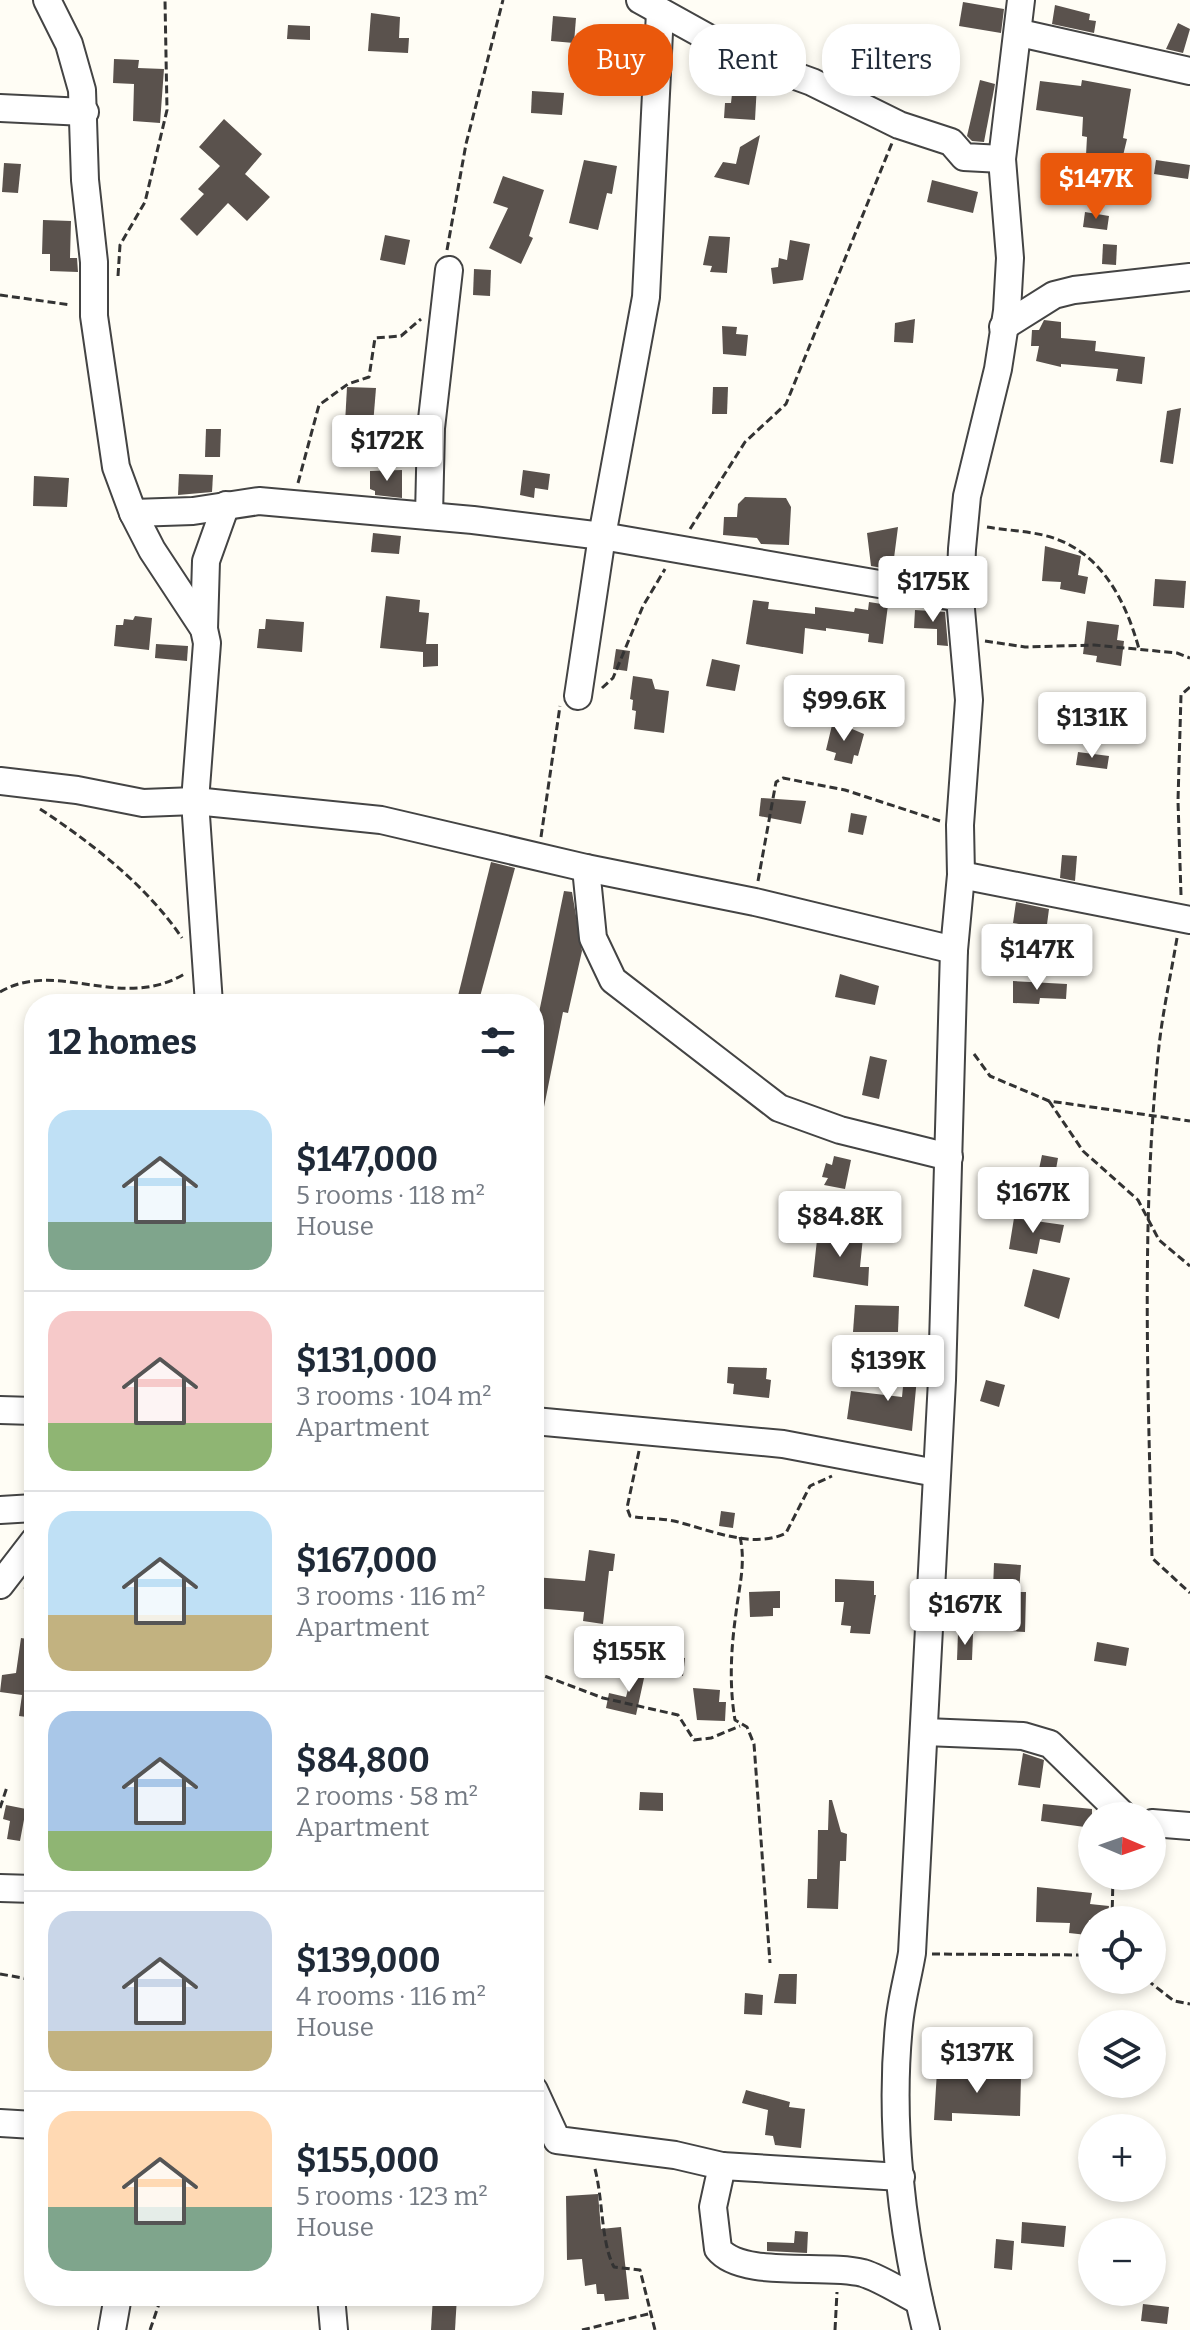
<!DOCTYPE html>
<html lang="en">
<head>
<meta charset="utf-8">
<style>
	:root { --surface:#fff; --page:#f6f6f7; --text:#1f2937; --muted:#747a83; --line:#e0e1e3; --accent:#ea580c }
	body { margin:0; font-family:Bitter,serif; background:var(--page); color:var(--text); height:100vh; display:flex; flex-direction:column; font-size:30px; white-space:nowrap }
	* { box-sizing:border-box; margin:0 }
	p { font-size:26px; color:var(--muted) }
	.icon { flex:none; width:44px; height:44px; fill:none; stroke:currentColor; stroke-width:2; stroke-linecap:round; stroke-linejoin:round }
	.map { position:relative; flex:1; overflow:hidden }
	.details { position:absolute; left:24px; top:994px; width:520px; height:1312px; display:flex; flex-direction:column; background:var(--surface); border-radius:32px; box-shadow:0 4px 12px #0003 }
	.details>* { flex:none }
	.top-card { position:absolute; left:568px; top:24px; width:502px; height:72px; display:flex; gap:16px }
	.needle { width:52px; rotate:92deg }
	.controls { position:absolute; left:1078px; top:1802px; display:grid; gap:16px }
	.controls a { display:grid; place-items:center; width:88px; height:88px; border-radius:50%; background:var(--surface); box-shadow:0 4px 12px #0003; font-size:40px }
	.price { position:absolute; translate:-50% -68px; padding:0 18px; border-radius:8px; background:#fff; color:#222; font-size:26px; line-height:52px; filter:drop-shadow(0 2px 4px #0008) }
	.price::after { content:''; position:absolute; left:50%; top:48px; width:24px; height:18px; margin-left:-12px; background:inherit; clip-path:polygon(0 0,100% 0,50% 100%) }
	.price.on { background:var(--accent); color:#fff }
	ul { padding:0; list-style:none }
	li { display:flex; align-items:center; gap:24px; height:200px; padding:0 24px }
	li+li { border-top:2px solid var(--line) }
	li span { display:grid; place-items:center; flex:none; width:224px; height:160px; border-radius:24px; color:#555 }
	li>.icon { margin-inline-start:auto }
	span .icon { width:96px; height:96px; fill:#fffc; stroke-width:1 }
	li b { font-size:34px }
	h2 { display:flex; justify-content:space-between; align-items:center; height:96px; padding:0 24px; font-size:34px }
	.pill { padding:0 28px; border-radius:32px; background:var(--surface); box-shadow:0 4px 12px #0003; font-size:28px; line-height:72px }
	.pill.on { background:var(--accent); color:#fff }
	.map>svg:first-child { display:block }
	.building { fill:#5a524d }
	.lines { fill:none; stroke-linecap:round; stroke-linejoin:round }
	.minor-casing { stroke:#444; stroke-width:30 }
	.path { stroke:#333; stroke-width:3; stroke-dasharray:8 4; stroke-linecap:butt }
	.minor { stroke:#fff; stroke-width:26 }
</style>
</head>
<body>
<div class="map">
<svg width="1190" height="2330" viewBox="0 0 1190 2330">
	<rect width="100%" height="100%" fill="#fffdf5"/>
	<g class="building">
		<path d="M963,2L1004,9L1001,33L959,26Z"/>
		<path d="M1055,5L1090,14L1089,20L1096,21L1094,33L1052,24Z"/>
		<path d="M371,13L400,17L399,38H409L408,53L368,51Z"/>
		<path d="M553,16L576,18L574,43L551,41Z"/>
		<path d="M1178,23L1190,29L1183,53L1166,49Z"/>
		<path d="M288,25L310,26V40L287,39Z"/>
		<path d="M114,59L139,60L138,68L164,69L160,123L133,121L134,84L113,83Z"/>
		<path d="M980,80L995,84L984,142L972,141L967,136Z"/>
		<path d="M1082,80L1131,89L1123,138L1127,139L1121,164L1086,155L1087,137L1082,136L1083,117L1036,110L1040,81L1081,86Z"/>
		<path d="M738,82L757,84L755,120L724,118L725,103H731L732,94H738Z"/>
		<path d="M532,91L564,93L562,115L531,113Z"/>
		<path d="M224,119L262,154L245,174L270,197L247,221L228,203L197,236L180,219L204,194L198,189L220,166L199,147Z"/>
		<path d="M760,135L749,185L714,177L723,162L736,164L740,147Z"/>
		<path d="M584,160L617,166L612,194L607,193L598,230L569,223Z"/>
		<path d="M1156,160L1190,165L1188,179L1154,174Z"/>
		<path d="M4,163L21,164L18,193L2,192Z"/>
		<path d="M503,176L544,190L529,236L533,238L521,264L489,248L508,208L493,203Z"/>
		<path d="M932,180L978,192L973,213L927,202Z"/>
		<path d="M1085,212L1109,216L1107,230L1083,227Z"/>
		<path d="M43,220L71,221L70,258H77L78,272L50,271V254H42Z"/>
		<path d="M385,235L410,240L405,265L380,260Z"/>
		<path d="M709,236L730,237L727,273L710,272L712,266L703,265Z"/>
		<path d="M790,240L810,244L803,280L773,284L771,268L778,267L779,258L787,260Z"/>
		<path d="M1103,244L1117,245L1116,265L1102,264Z"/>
		<path d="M474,269L491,270L490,296L473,295Z"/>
		<path d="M915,319L913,343L894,342L895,323Z"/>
		<path d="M1044,320L1061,322V338L1096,341L1095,351L1145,357L1142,384L1116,381L1118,369L1061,364V367L1036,361L1039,346H1031L1032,330H1039Z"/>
		<path d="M722,326L737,327L736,334L748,335L746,356L723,354Z"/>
		<path d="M347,387L376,388L370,462L343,460Z"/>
		<path d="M713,387H728L727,414H712Z"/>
		<path d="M1181,408L1173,464L1160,462L1167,411Z"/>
		<path d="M206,429H221L220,457H205Z"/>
		<path d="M402,470V498L375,495V491L370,489V471Z"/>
		<path d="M523,470L550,474L548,490L535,488L534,498L520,495Z"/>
		<path d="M179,474L213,475L212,492L178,495Z"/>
		<path d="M34,476L69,478L67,507L33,506Z"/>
		<path d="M745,497L786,498L791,507L789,545L761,544L757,538L723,535L724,517H737L738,504Z"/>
		<path d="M898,527L894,558H888V569L871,566L867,533Z"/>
		<path d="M373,533L401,536L399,554L371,552Z"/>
		<path d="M1045,546L1081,556L1078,575L1088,577L1085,594L1060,589L1061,582L1042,581Z"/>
		<path d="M1155,579L1186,581L1184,608L1153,606Z"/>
		<path d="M386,596L420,600L419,612L429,613L426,644H438V666L423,667V652L380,648Z"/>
		<path d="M753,600L769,602L768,609L815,614V607L854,612L855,608L868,610L869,602L888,605L883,644L868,642L869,634L826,628V631L805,628L803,654L746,644Z"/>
		<path d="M915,610L945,612L948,646L937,645V629L914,628Z"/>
		<path d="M135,616L152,618L149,650L114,646L116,625H123L124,619L133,620Z"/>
		<path d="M266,619L304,622L302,652L257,648L259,629H265Z"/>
		<path d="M1087,621L1119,625L1117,640L1124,641L1121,666L1096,662L1097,656L1083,654Z"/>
		<path d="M156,644L188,646L187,661L155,658Z"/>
		<path d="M616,649L630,651L627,671L613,669Z"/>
		<path d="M712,659L740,665L735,691L706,686Z"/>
		<path d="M633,676L652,679L655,689L669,691L664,733L634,729L636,711L632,710L633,700L630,699Z"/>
		<path d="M800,696L823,702L818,722L795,716Z"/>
		<path d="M833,721L864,734L858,756L854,755L852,764L834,760L836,753L826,750Z"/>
		<path d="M1078,752L1109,756L1107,769L1076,765Z"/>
		<path d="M761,798L806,801L801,824L759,816Z"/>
		<path d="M851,813L867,816L863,835L848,832Z"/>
		<path d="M1062,855L1077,856L1075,881L1060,878Z"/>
		<path d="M491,862L515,868L478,1004H456Z"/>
		<path d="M564,891L572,892L582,951L568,1013L563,1012L541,1122L534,1121V1037Z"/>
		<path d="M1016,902L1049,909L1046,932L1018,929L1019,924L1013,923Z"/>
		<path d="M840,974L879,986L875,1005L835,997Z"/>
		<path d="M1013,981L1067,984L1066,999L1040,998L1039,1004L1013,1003Z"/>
		<path d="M870,1056L887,1060L879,1099L862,1095Z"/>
		<path d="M1042,1155L1058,1158L1052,1192L1035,1188Z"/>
		<path d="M834,1156L851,1160L845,1189L824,1185L828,1178L822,1177L826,1163L832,1165Z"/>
		<path d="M1014,1218L1064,1225L1060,1243L1040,1239L1037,1254L1009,1249Z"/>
		<path d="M818,1230L863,1237L860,1267H869L868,1286L813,1277Z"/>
		<path d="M1033,1269L1070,1278L1059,1319L1024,1306Z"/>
		<path d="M855,1305L899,1306L898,1332H853Z"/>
		<path d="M906,1355L919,1356L912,1431L847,1419L851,1391L902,1397Z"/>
		<path d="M728,1367L767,1368L766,1379L771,1380L769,1398L733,1394L734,1384L727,1383Z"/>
		<path d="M986,1380L1005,1385L999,1407L980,1401Z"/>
		<path d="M721,1511L735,1513L733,1528L719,1526Z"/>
		<path d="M589,1550L615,1554L613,1571H609L603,1624L583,1621L584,1612L534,1608V1577L585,1581Z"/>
		<path d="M994,1563L1021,1565L1019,1592H1026L1025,1632L1010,1631L1011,1608L960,1606V1587L993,1589Z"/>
		<path d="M835,1579L874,1581V1595H876L870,1634L850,1633L851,1626L841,1625L844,1602H835Z"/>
		<path d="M780,1591V1608H773V1616L750,1617L749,1592Z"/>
		<path d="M958,1633L973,1634L972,1660H957Z"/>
		<path d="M21,1638L34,1640V1718L19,1716L22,1695L0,1692L2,1675L16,1673Z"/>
		<path d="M1097,1642L1129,1648L1126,1666L1094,1661Z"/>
		<path d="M653,1655L685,1658L683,1676L651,1672Z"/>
		<path d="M634,1666L646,1669L636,1715L606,1708L609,1693L626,1697Z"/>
		<path d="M693,1688L720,1690L719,1702H726L725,1721L697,1720Z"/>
		<path d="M1023,1753L1044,1760L1040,1788L1018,1785Z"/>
		<path d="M640,1792L663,1793V1811L639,1810Z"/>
		<path d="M829,1800H832L841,1832L847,1834L846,1861H840L838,1909L807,1908L808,1879H817L818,1830H828Z"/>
		<path d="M1043,1804L1092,1809V1828L1041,1821Z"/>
		<path d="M6,1805L26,1809L20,1841L7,1839L10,1821L3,1819Z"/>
		<path d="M1037,1887L1092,1893L1090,1904L1109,1906L1107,1920H1089L1087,1935L1069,1933L1070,1923L1036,1922Z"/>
		<path d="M779,1974H797L796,2004L774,2003Z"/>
		<path d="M745,1993L763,1995L762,2015L744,2014Z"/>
		<path d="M937,2071L1021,2076L1020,2116L952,2113V2121L934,2120Z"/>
		<path d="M746,2090L790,2102L789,2107L805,2109L801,2148L775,2145L773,2136L765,2135L768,2110L742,2103Z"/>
		<path d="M598,2194L601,2229L621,2227L629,2299L605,2301L604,2294H597L596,2284L585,2286L582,2259L567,2260L566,2196Z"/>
		<path d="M1022,2222L1066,2226L1064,2247L1021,2243Z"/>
		<path d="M795,2231L808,2232L807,2253L767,2251V2242L794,2243Z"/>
		<path d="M996,2239L1014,2241L1012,2270L994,2268Z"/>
		<path d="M433,2296H457L455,2330H431Z"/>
		<path d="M1143,2304L1169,2307L1167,2324L1141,2321Z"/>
	</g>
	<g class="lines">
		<defs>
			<g id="minor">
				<path d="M47,0L69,44L82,90L85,180L94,262V316L116,467L133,513L152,550L204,629L207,643L195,801L209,1004"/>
				<path d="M640,0L743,57L812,82L899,125L951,142L964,157L1002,159"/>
				<path d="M1020,33L1190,71"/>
				<path d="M0,108L85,112"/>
				<path d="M1003,327L1054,295L1074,290L1190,277"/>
				<path d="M133,513L193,511L259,501L473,520L602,536L960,598"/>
				<path d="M429,516L431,428L449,270"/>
				<path d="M204,629L206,561L226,505"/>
				<path d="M578,696L602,536L646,297L660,12"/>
				<path d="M0,781L77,790L143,803L195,801L381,820L586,868L755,902L954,950"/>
				<path d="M586,868L593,938L613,980L779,1108L840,1130L949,1157"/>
				<path d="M961,875L1190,920"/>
				<path d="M0,1410L34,1411"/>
				<path d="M534,1421L783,1444L936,1473"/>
				<path d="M0,1510L34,1508"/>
				<path d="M0,1585L34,1541"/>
				<path d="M925,1732L1023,1736L1050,1744L1124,1816"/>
				<path d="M1152,1823L1190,1826"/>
				<path d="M0,1888L34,1889"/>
				<path d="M534,2090L557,2140L675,2155L722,2166L713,2207L718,2249C742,2279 825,2263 863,2273C882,2279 901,2292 919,2301"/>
				<path d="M0,2123L34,2125"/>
				<path d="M722,2166L901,2177"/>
				<path d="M331,2296L334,2330"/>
				<path d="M112,2330L118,2296"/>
				<path d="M926,2330C902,2234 889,2124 899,2025C901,2001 908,1977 912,1953L942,1380L954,950L961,875L960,825L969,700L960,598L962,549L967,496L998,369L1007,311L1010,258L1002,159L1021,0"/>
			</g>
		</defs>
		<use href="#minor" class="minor-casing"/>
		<g class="path">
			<path d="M447,250L466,144L503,0"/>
			<path d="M118,276L120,245L145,202L167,110L165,0"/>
			<path d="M0,295L71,305"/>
			<path d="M298,483L319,405L348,384L369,377L375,338L401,336L421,319"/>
			<path d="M987,527C1005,530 1025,531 1043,535C1099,548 1125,598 1139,649"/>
			<path d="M690,529L745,442L786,404L892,143"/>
			<path d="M985,641L1025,647L1094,645L1177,653L1190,658"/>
			<path d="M602,688L613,678L643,606L665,569"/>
			<path d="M40,809C92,843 147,886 182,938"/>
			<path d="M541,837L560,706"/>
			<path d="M758,881L776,782L783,778L845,790L940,821"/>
			<path d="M1181,895L1178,801L1181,695L1190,687"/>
			<path d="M1177,938C1171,974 1163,1010 1159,1046C1141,1215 1148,1388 1152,1558L1190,1593"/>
			<path d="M0,992C58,958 121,1013 186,973"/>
			<path d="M974,1054L990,1076L1049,1101L1190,1121"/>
			<path d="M1049,1101L1083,1151L1138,1200L1159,1240L1190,1266"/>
			<path d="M639,1451L627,1508L630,1516C644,1519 659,1518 674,1521C708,1529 753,1550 786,1533L810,1486L832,1476"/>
			<path d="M740,1537C746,1563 739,1587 736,1613C731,1648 729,1685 735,1720L747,1727L754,1744L770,1963"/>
			<path d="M24,1587L34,1589"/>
			<path d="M534,1672L603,1698L678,1715L694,1740L711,1738L740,1726"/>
			<path d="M0,1808L7,1787"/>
			<path d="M1112,1920L1113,1876"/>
			<path d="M932,1954L1092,1955"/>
			<path d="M0,1974L34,1980"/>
			<path d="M1147,1980L1174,2001L1190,2004"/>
			<path d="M595,2169C603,2199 601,2243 614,2267L640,2270L655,2330"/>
			<path d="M150,2330L160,2301"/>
			<path d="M582,2330L652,2313"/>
			<path d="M835,2330L837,2292"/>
		</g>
		<use href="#minor" class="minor"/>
	</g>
</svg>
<div class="controls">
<a><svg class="needle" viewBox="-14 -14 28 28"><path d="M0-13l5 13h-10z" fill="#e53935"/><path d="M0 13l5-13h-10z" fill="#747a83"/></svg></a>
<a><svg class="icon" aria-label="locate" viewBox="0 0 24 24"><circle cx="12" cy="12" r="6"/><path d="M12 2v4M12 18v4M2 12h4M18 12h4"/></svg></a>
<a><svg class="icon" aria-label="layers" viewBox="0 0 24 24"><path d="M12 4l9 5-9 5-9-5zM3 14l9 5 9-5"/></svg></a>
<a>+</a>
<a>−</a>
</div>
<b class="price on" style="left:1096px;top:221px">$147K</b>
<b class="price" style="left:387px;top:483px">$172K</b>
<b class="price" style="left:933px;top:624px">$175K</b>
<b class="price" style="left:844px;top:743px">$99.6K</b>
<b class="price" style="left:1092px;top:760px">$131K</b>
<b class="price" style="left:1037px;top:992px">$147K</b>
<b class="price" style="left:1033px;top:1235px">$167K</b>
<b class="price" style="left:840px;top:1259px">$84.8K</b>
<b class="price" style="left:888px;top:1403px">$139K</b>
<b class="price" style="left:965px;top:1647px">$167K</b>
<b class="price" style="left:629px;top:1694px">$155K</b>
<b class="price" style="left:977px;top:2095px">$137K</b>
<div class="top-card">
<a class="pill on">Buy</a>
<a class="pill">Rent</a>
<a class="pill">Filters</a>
</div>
<section class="details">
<h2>12 homes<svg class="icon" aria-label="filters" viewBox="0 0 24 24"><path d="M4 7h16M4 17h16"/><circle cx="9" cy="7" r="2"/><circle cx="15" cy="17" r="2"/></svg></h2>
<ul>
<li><span style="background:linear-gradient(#bfe0f5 70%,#7fa58c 0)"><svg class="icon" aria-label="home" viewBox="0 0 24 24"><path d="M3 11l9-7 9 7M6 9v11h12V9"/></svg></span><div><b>$147,000</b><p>5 rooms · 118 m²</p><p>House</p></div></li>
<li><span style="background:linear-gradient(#f6c9c9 70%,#8fb573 0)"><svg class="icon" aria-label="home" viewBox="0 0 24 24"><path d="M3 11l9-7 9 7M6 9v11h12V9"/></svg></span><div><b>$131,000</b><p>3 rooms · 104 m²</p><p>Apartment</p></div></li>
<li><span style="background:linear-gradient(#bfe0f5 65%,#c2b280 0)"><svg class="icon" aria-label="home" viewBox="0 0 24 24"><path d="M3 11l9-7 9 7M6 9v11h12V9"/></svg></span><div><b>$167,000</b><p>3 rooms · 116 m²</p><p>Apartment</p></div></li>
<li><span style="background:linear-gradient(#a9c7e8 75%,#8fb573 0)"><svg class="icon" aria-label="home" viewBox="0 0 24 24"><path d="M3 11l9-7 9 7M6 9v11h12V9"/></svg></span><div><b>$84,800</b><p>2 rooms · 58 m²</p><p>Apartment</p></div></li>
<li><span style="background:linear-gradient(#c9d6e8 75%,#c2b280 0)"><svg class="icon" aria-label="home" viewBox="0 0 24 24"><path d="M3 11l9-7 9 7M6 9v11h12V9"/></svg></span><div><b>$139,000</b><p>4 rooms · 116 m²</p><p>House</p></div></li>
<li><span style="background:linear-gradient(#ffd9b3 60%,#7fa58c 0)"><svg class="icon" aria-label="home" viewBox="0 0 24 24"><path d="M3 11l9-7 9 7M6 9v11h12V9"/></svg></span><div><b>$155,000</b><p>5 rooms · 123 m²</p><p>House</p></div></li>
</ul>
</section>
</div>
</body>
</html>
